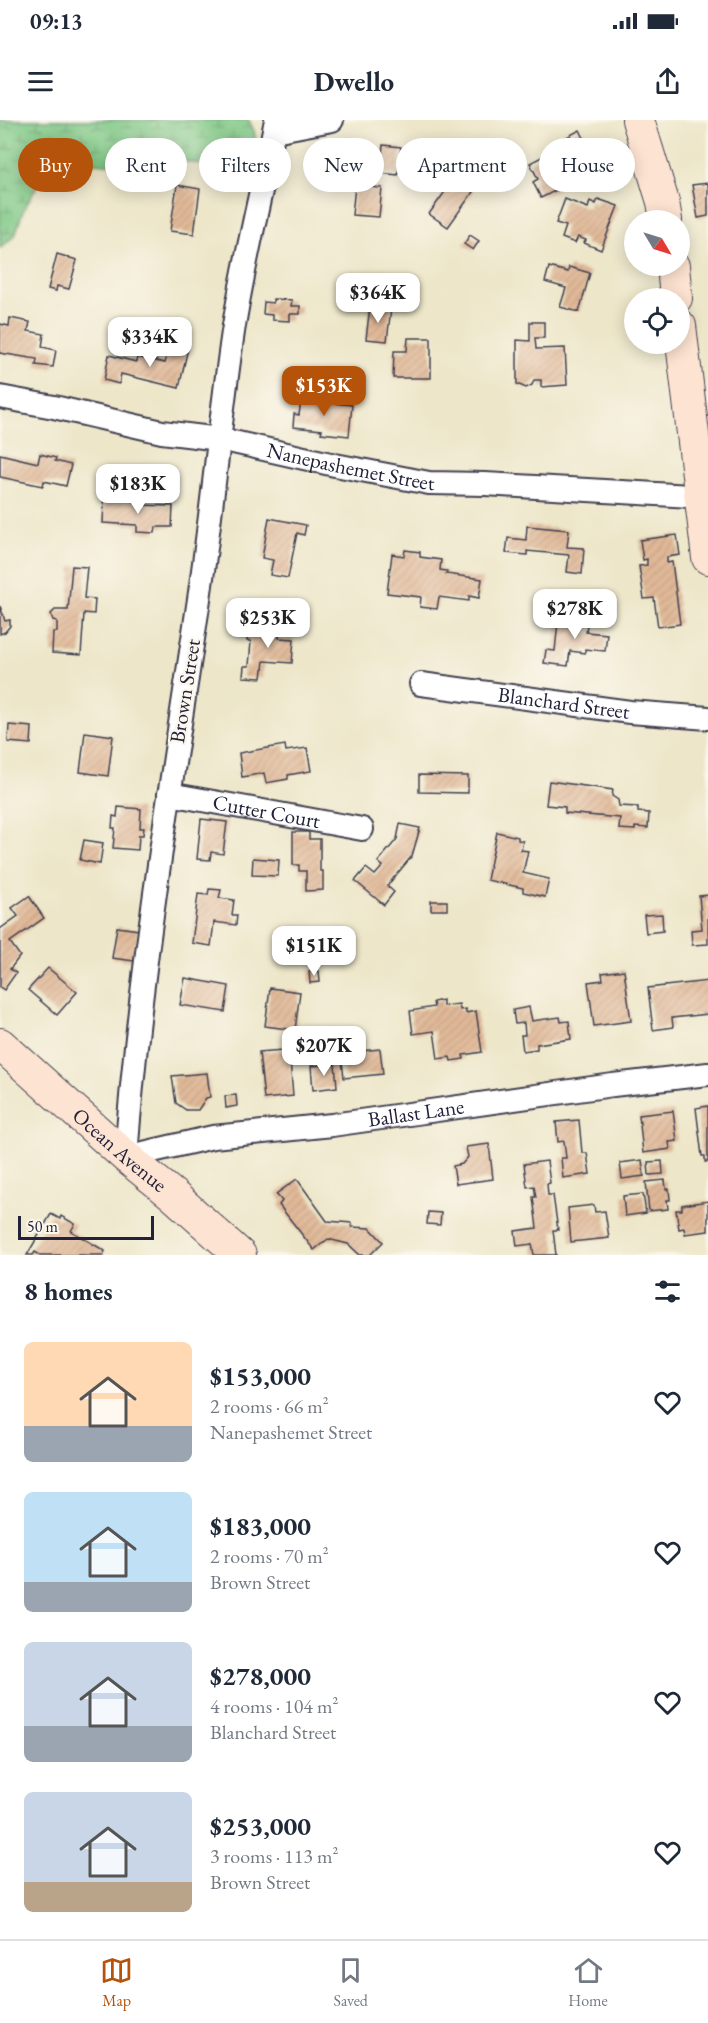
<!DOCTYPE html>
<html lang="en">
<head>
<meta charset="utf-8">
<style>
	:root { --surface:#fff; --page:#f6f6f7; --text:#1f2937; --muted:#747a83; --line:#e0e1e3; --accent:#b45309 }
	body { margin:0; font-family:"EB Garamond",serif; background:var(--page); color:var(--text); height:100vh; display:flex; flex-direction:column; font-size:22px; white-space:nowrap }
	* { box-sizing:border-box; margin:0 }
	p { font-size:20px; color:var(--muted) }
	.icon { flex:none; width:33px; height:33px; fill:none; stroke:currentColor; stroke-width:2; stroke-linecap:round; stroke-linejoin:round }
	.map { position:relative; height:1135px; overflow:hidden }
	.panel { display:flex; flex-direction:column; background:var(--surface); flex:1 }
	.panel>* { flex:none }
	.hud { position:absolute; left:18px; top:18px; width:672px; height:54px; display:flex; gap:12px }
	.needle { width:39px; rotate:128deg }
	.controls { position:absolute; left:624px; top:90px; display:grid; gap:12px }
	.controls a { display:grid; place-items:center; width:66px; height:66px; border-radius:50%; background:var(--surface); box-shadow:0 3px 15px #0003; font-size:30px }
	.scale { position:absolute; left:18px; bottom:15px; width:136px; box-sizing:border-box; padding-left:6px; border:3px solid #22223b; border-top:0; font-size:16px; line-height:21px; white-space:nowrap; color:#22223b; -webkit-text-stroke:4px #fbf7ec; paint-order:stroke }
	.price { position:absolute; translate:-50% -51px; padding:0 14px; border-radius:12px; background:#fff; color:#222; font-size:20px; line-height:39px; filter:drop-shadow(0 2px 3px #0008) }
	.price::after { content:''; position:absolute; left:50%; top:36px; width:18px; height:14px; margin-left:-9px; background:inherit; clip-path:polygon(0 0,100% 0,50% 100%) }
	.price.on { background:var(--accent); color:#fff }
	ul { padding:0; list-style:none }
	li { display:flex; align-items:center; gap:18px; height:150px; padding:0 24px }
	li span { display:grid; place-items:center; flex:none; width:168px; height:120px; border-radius:9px; color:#555 }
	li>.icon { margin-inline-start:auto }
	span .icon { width:72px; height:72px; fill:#fffc; stroke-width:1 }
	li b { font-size:26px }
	h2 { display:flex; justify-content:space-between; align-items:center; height:72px; padding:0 24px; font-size:26px }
	.pill { padding:0 21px; border-radius:27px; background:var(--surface); box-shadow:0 3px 15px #0003; font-size:21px; line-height:54px }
	.pill.on { background:var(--accent); color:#fff }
	.status { display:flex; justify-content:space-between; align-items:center; height:42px; padding:0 30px; background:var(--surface); direction:ltr }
	.status svg { height:16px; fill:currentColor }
	header { display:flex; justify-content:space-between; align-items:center; height:78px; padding:0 24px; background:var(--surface); font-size:27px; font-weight:700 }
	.dock { display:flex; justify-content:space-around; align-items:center; height:84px; border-top:2px solid var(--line); background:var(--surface); font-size:16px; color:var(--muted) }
	.dock a { display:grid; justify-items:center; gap:3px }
	.dock .on { color:var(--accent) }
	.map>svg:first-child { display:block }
	.wetland { fill:url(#wetland-marsh); stroke:#507560; stroke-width:1.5 }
	.building { fill:url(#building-hatch) }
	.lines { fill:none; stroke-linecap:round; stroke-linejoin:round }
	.street-casing { stroke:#403f50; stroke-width:26 }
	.secondary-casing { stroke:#403f50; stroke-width:34 }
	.street { stroke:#fff; stroke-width:22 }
	.secondary { stroke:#fde3d1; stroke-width:32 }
	.labels { text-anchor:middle; stroke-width:5; stroke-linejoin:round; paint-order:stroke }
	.street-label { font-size:21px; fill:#22223b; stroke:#fbf7ec }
</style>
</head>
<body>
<div class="status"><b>09:13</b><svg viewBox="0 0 49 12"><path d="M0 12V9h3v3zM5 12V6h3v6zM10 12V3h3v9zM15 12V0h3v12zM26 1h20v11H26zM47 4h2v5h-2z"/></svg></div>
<header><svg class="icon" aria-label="menu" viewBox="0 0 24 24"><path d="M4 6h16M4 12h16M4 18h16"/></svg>Dwello<svg class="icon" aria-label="share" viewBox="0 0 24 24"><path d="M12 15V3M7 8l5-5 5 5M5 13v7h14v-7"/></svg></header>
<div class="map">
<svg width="708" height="1135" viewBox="0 0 708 1135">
	<defs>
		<pattern id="wetland-marsh" width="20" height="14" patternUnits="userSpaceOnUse" patternTransform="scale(1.5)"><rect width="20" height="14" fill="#7ec885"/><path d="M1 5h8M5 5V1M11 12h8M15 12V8" fill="none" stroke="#67a26e"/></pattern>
		<pattern id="building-hatch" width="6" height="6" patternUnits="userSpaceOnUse" patternTransform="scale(1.5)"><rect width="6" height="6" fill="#e1b998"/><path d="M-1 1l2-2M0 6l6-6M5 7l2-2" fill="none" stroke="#c19f84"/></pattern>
	</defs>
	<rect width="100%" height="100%" fill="#fbf7ec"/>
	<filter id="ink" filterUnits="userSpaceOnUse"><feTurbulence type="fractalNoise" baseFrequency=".0167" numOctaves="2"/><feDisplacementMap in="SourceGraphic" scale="12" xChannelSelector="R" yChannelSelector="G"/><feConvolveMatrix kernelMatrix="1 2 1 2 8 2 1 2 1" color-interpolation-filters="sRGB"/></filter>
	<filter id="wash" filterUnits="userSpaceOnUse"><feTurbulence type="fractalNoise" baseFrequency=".008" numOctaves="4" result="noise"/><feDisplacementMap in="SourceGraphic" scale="24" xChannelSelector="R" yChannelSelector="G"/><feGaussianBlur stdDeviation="1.35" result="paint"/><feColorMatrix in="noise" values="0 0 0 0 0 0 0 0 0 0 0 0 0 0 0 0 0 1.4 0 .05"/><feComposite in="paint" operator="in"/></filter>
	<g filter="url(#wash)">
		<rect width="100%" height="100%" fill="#ede6c9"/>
		<path class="wetland" d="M0,0H249L254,11L258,33L247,47L222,48L177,40L135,39L116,45L95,43L68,48L39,63L23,91L15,115L0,128Z"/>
		<g id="blocks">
			<g class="building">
				<path d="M580,10L597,44L570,57L572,62L541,78L533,62L538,59L530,43L559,28L557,22Z"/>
				<path d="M383,25L401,27L398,55L380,53Z"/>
				<path d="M454,59L473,72L448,107L429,94Z"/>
				<path d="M708,63V96L698,98L692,65Z"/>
				<path d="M177,65L200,69L194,114L170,111Z"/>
				<path d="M355,66L382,68L379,97L352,95Z"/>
				<path d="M565,79L588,88L590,81L596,84L598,79L618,86L601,130L584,123L586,120L578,117L575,123L562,118L566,106L556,103Z"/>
				<path d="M470,115L479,121L473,130L464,124Z"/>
				<path d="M57,134L77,140L69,169L57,166L56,171L48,169Z"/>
				<path d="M549,147L568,152L569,147L590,153L579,192L560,187L566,168L545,162Z"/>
				<path d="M273,179L292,180L291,186H300V194H290V201L272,200V195L263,194L264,182L273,183Z"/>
				<path d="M370,186L391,188L387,221L366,219Z"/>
				<path d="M10,198L30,202L28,211L44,214L42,227L56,230L53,247L36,245L37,239L0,233V204L9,206Z"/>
				<path d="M530,202H544V218H535L536,229L565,228L567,265L541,267V260H534L532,265L526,268L517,264V220L530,221Z"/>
				<path d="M408,218H431V258H393L394,231H407Z"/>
				<path d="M170,224L188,228L179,268L121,254L119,264L104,260L109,235L136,242L137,237L165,243Z"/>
				<path d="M301,280L352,285L349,316L321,313L322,310L293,307L294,294L299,295Z"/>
				<path d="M0,334L38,343L40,334L56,338L55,341L71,345L66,366L44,361L43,366L0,357Z"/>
				<path d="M104,379L138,381V385L173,386L172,407H156L155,413L137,412V405L103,403Z"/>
				<path d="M269,398L306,405L304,415L297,413L288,458L270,455L273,440L262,438Z"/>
				<path d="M527,406L569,410L567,427L584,428L582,454L567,452L569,435L527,431V435L506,433L508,418L526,420Z"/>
				<path d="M677,415L680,435L667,437V443L672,442L680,504L658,507L654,478L644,479L639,446L647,445V439L643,440L640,420Z"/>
				<path d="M405,430L420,432V437L441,440L440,450L447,451L446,454L482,459L479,478L469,476V481L439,477L437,489L420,487L421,477L387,473L392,434L404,436Z"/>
				<path d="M72,446L87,447L84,478L95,479L94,494L84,493L81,535L52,533L53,512H57V501L53,500L51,494L55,490H68Z"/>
				<path d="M0,486L5,501L10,500V506L5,512L0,514Z"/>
				<path d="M573,489L589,491L586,512L607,514L605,531L585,529V533L570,531L568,546L544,543L546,530L555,531L558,502L571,504Z"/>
				<path d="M262,502L281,504L279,518L294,519L292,543L264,541L262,558L243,557L244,546H249L251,521H247V512L261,513Z"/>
				<path d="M9,605L32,607L31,624L8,622Z"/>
				<path d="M85,612L113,616L108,656L80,652Z"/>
				<path d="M285,625L286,631L307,628L311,651L288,655V659L266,663L264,653L242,657L239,633Z"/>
				<path d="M419,655L468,656V673L419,672Z"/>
				<path d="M549,661L613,670L612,676L618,680L619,686L638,687V692L649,693L648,708L635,707V710L619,709L620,698L565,693V687L546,685Z"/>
				<path d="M118,687L141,689L140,708H144L143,715H139L138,730L113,728L115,708H112L113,696L117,697Z"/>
				<path d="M201,699L227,702L223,734L211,732L210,740L197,739Z"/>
				<path d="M400,704L420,708L412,736L387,766L394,772L384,785L355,761L366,748L375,755L383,746L378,742L397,719Z"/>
				<path d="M293,712H309V719H320V751H323V770L306,771V751H299V745H293Z"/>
				<path d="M497,712L518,717V720L523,721L521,730L528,731L523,753L549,759L545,777L523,772V768L487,760Z"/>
				<path d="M84,720L103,723L100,744L80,740Z"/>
				<path d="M253,738L279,740L278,756L252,755Z"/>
				<path d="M209,769L221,770L219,778L234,780L232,795H237L236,805L214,802L211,826L192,823L198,774L208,775Z"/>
				<path d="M708,775V824L692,825L691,810L702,809L699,776Z"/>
				<path d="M29,776L44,798L10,822L20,836L10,849L16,853L4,870L0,867V809L18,796L12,788Z"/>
				<rect x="431" y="781" width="16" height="9"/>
				<path d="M662,794L663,811L646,813L644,795Z"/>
				<path d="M117,807L139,810L134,841L112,838Z"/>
				<path d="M48,848L77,872L57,895L28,870Z"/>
				<path d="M624,850L631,901L594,906L588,862L603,860L602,853Z"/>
				<path d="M309,851H319L320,862L310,863Z"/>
				<path d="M185,858L229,866L225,892L180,885Z"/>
				<path d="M708,861V894L672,898L673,907L653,910L648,868Z"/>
				<path d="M270,868L300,872L295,910L265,906Z"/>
				<path d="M443,880V886L459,884L460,890L466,889V893L476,891L482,932L463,935L464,939L451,941L450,937L438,939L434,911L413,914L410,891L434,887L433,882Z"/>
				<path d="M529,887L532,901L560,897L561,902L569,901L571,919L537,924V929L523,931L521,915H525L524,903L515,904L513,890Z"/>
				<path d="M380,929L383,954L344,958L341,933Z"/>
				<path d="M283,930L284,940H290L293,976L264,979L259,932Z"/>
				<path d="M335,944L337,967L313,970L311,946Z"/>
				<path d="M207,953L210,977L206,978L198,990H186L176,983L172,956Z"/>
				<path d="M236,975L237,986L226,988L225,976Z"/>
				<path d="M708,986V1042H705V1036H702L696,988Z"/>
				<path d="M673,991L677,1021L669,1022L670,1029L643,1033L639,995Z"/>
				<path d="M579,1000L582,1033H587L590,1054L563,1058L561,1038H566L564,1021L558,1022L556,1002Z"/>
				<path d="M489,1024L493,1059L456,1064L453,1046L462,1044L468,1037L466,1027Z"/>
				<path d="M642,1040L644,1056L622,1059L620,1043Z"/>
				<path d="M547,1041L550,1063L547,1064L548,1075H553L558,1110H553L556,1135H534L532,1124L517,1126L515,1111L537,1108L533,1077H536L534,1066L527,1067L524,1044Z"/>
				<path d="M662,1041L663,1054L649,1055L648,1042Z"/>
				<path d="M297,1059L327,1101L352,1103V1107L370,1108L383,1122L370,1135H360L348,1124L328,1119L314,1130L279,1085L282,1081L276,1074Z"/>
				<path d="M665,1060L666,1069H669L670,1080H667L668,1089L649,1091L646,1062Z"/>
				<path d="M643,1074L646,1093L625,1096L623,1076Z"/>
				<path d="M708,1081V1111L685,1114L684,1108L679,1109L676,1090H682V1085Z"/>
				<path d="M594,1085L595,1092L605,1091L609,1118L571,1122L568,1088Z"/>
				<path d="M428,1092L441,1093L440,1105L427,1104Z"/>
				<path d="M51,1094L60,1099L61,1096L75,1104L71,1111L105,1131L103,1135H40L35,1132L33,1135H27Z"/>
			</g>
		</g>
	</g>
	<g filter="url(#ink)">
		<use href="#blocks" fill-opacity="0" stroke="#403f50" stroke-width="1.5"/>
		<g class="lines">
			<defs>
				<g id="street">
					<path id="s1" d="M276,0C262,71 244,140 233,212C219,307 211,404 196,499C169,678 139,857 126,1037L213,1017L332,1005L613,965L708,954"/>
					<path d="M274,11L332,0"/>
					<path id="s2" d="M0,277L54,287L162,312L220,319L335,345L429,363L485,364L708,377"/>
					<path id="s3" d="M421,564L630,592L708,598"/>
					<path id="s4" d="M169,674L362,709"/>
				</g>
				<g id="secondary">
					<path d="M638,0L663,82L666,100"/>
					<path d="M673,146L676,178"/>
					<path d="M680,206L708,438"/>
					<path id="s5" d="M0,924L126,1037L173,1075L240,1135"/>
				</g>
			</defs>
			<use href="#street" class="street-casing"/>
			<use href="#secondary" class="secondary-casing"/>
			<use href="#street" class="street"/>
			<use href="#secondary" class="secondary"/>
		</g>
	</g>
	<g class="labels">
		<g class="street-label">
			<text dy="7" stroke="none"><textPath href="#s2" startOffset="358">Nanepashemet Street</textPath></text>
			<text transform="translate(185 571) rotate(-81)" y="7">Brown Street</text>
			<text dy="7" stroke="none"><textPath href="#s3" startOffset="144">Blanchard Street</textPath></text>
			<text dy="7" stroke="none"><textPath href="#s4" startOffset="99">Cutter Court</textPath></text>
			<text dy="7" stroke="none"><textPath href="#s1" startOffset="1342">Ballast Lane</textPath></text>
			<text dy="7" stroke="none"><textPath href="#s5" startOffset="160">Ocean Avenue</textPath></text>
		</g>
	</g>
</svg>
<div class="controls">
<a><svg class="needle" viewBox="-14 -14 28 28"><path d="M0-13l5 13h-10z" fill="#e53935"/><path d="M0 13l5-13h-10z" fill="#747a83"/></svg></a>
<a><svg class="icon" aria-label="locate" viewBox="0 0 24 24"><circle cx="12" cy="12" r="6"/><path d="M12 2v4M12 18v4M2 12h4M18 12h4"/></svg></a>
</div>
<div class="scale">50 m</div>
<b class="price" style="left:378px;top:204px">$364K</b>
<b class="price" style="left:150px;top:248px">$334K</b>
<b class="price on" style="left:324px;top:297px">$153K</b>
<b class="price" style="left:138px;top:395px">$183K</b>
<b class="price" style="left:575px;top:520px">$278K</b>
<b class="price" style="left:268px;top:529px">$253K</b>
<b class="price" style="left:314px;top:857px">$151K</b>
<b class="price" style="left:324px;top:957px">$207K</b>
<div class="hud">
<a class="pill on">Buy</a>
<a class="pill">Rent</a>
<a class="pill">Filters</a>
<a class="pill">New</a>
<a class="pill">Apartment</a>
<a class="pill">House</a>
</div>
</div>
<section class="panel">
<h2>8 homes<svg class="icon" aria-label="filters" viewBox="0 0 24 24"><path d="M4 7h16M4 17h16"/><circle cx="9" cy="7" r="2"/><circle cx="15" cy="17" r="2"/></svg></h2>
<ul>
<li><span style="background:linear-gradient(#ffd9b3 70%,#9aa5b1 0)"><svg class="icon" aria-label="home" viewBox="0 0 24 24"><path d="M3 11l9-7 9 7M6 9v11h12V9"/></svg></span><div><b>$153,000</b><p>2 rooms · 66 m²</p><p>Nanepashemet Street</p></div><svg class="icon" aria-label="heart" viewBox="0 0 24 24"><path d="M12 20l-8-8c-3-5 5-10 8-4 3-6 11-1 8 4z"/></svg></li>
<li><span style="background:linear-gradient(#bfe0f5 75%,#9aa5b1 0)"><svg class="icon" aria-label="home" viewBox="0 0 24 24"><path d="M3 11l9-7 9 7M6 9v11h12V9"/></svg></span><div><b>$183,000</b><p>2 rooms · 70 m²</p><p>Brown Street</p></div><svg class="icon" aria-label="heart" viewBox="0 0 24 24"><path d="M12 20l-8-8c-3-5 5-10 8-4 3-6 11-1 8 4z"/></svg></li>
<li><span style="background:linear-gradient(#c9d6e8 70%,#9aa5b1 0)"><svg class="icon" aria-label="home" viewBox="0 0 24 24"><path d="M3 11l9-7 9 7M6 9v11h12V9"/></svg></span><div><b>$278,000</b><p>4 rooms · 104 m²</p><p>Blanchard Street</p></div><svg class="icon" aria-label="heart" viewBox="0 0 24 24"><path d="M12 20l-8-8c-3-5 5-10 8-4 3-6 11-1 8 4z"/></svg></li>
<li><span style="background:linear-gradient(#c9d6e8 75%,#b9a48a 0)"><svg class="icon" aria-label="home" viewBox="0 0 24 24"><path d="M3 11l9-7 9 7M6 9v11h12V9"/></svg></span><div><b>$253,000</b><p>3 rooms · 113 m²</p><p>Brown Street</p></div><svg class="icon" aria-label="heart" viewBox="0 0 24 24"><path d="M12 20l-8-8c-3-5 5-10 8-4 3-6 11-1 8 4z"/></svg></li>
</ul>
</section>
<nav class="dock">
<a class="on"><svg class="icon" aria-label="map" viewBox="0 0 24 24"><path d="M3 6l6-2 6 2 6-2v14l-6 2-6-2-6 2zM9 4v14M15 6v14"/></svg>Map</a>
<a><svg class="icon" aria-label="saved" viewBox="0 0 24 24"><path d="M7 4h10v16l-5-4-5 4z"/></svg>Saved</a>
<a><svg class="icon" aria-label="home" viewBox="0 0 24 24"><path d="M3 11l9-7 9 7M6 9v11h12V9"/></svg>Home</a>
</nav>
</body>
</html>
